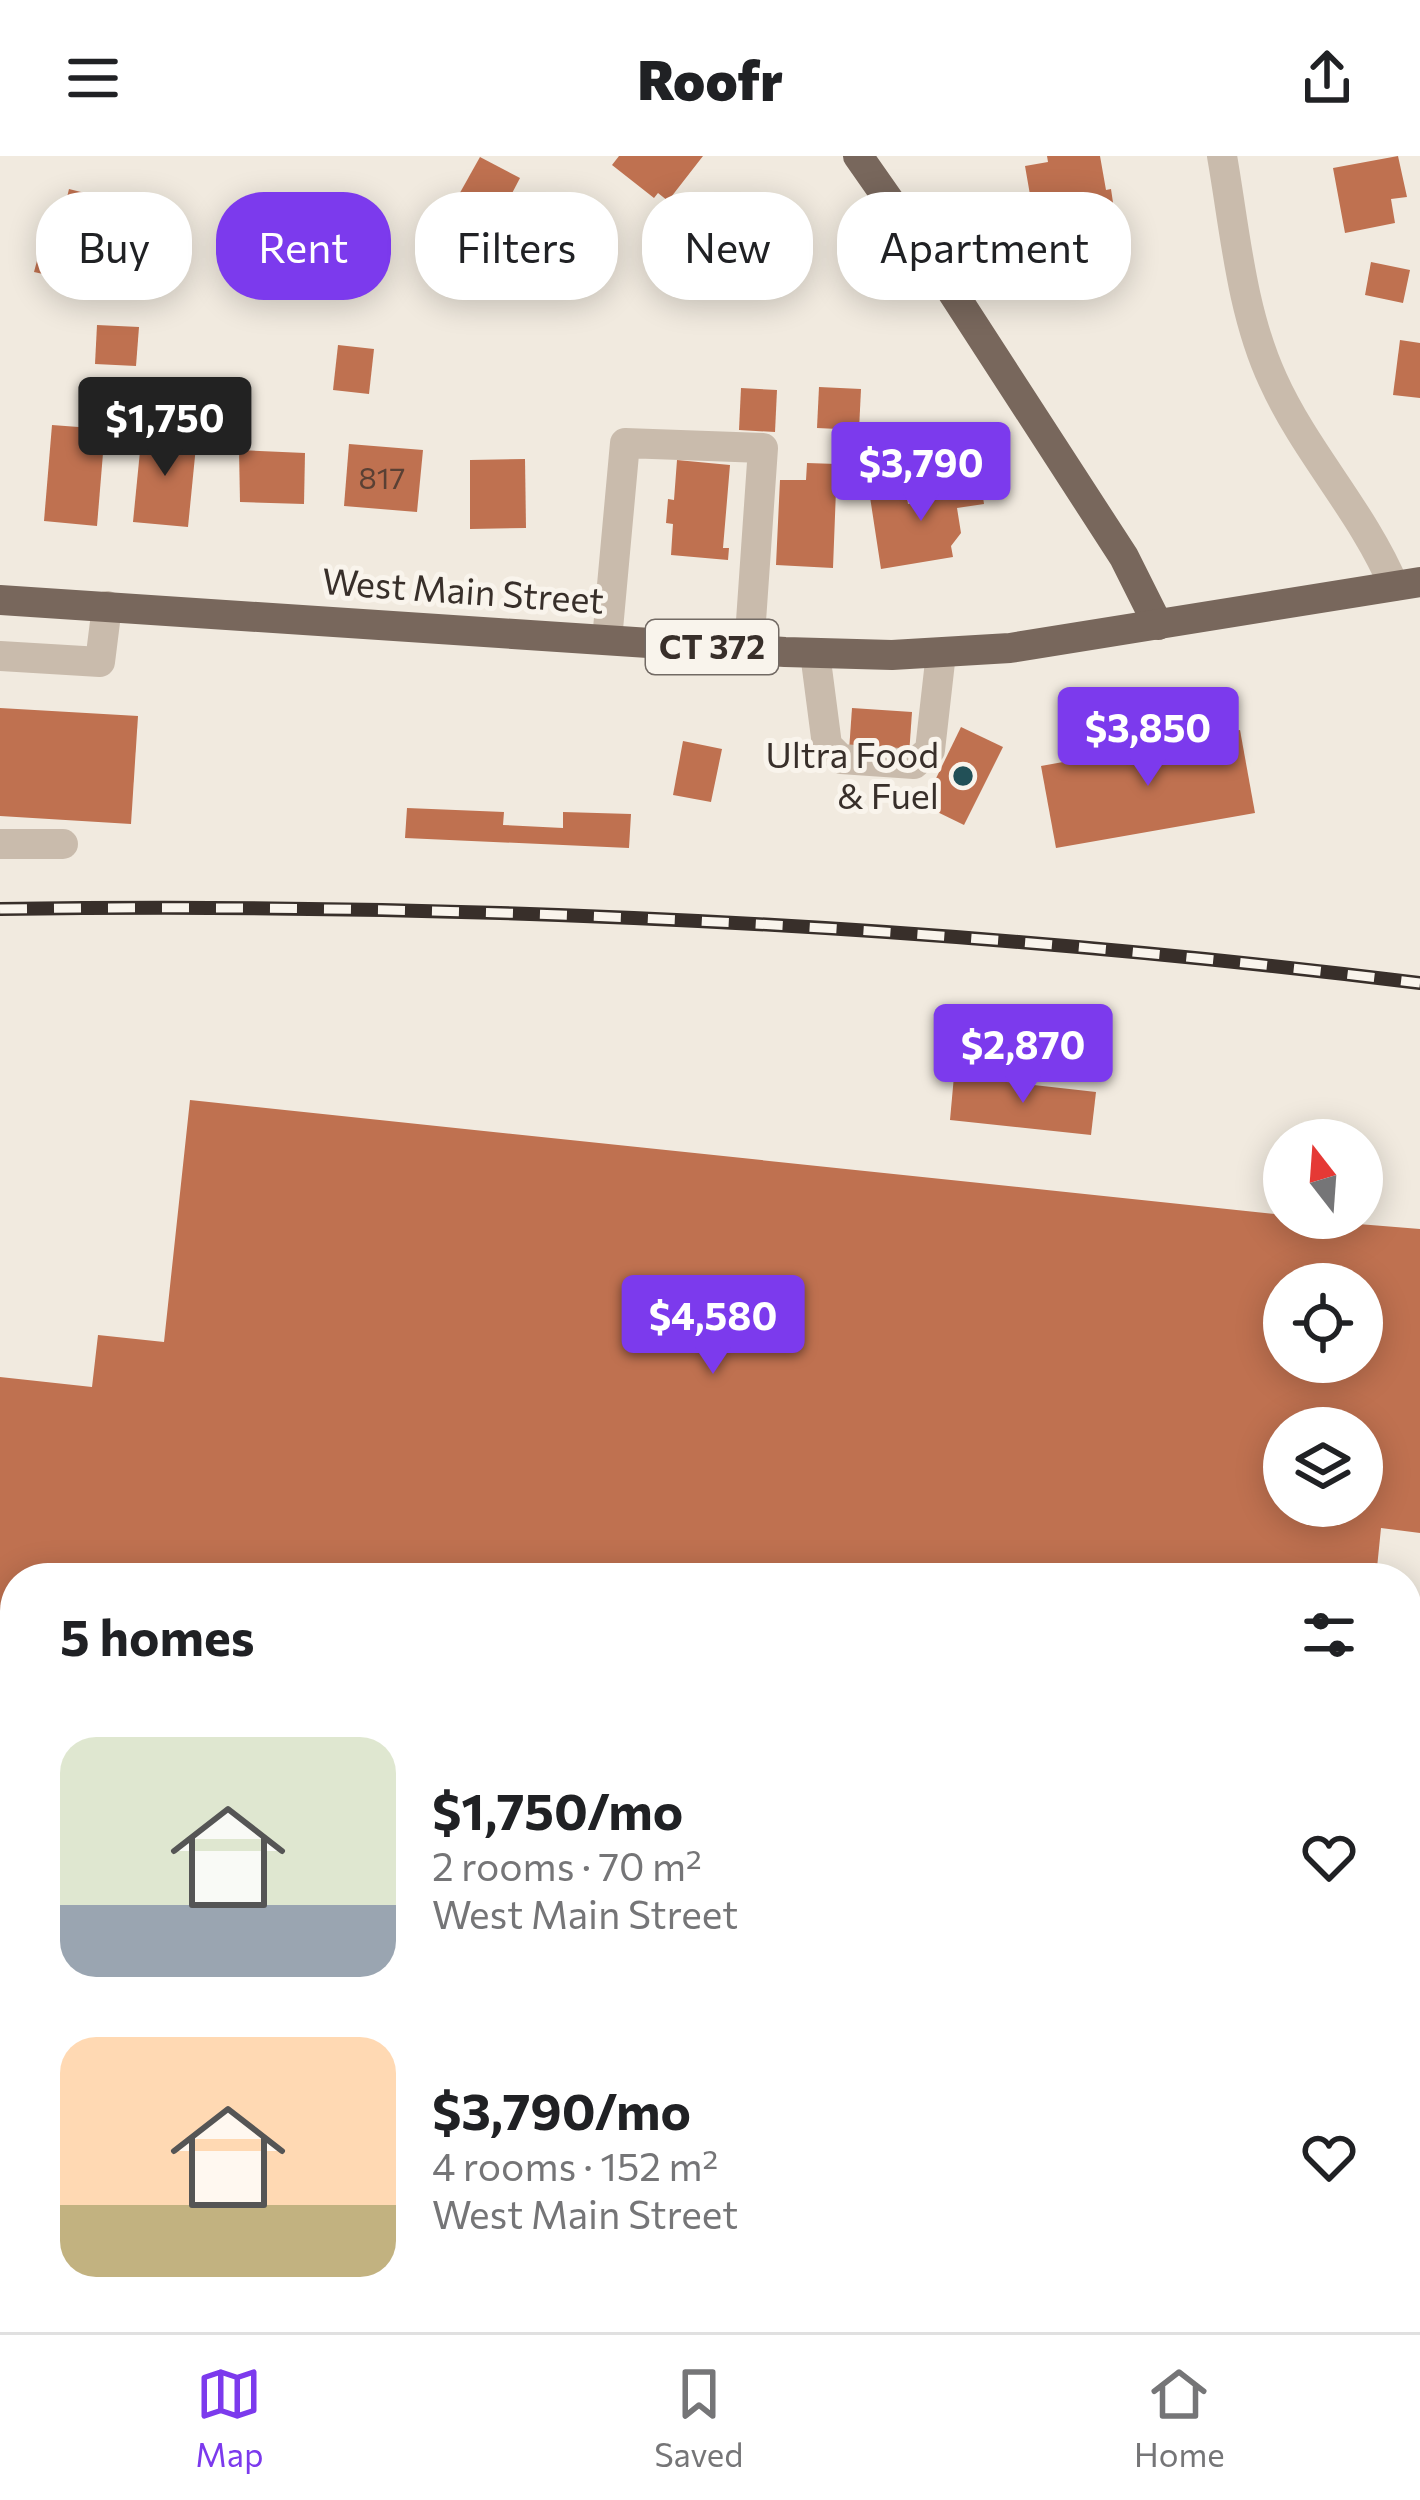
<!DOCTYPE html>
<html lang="en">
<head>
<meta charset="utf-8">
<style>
	:root { --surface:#fff; --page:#f6f6f6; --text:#202124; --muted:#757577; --line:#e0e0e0; --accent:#7c3aed }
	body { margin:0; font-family:Commissioner,sans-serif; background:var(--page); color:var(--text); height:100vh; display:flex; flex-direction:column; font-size:45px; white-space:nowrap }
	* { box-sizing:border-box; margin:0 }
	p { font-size:39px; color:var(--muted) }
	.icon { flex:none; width:66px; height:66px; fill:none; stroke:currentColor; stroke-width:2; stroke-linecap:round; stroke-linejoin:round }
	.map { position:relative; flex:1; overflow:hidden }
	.drawer { position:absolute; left:0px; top:1407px; width:1422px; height:771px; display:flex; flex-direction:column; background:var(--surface); border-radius:48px 48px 0 0; box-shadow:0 6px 30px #0003 }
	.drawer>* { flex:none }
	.hud { position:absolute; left:36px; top:36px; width:1350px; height:108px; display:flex; gap:24px }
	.needle { width:78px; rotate:343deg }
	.buttons { position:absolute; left:1263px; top:963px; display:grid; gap:24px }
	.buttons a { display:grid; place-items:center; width:120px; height:120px; border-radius:50%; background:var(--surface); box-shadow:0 6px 30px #0003; font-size:60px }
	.price { position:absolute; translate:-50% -102px; padding:0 27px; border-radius:12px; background:var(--accent); color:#fff; font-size:39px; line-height:78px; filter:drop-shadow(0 3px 6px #0008) }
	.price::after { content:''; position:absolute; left:50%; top:72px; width:36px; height:27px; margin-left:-18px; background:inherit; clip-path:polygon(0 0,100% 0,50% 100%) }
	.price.active { background:#222; color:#fff }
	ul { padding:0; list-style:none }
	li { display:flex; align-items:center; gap:36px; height:300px; padding:0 60px }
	li span { display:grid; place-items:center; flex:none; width:336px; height:240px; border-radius:36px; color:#555 }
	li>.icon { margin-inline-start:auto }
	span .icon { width:144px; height:144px; fill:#fffc; stroke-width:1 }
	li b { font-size:51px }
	h2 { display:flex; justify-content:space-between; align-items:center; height:144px; padding:0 60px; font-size:51px }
	.pill { padding:0 42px; border-radius:48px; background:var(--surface); box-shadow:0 6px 30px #0003; font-size:42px; line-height:108px }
	.pill.active { background:var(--accent); color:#fff }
	header { display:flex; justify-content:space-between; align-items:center; height:156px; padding:0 60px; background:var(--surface); font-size:54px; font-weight:800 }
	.menu { display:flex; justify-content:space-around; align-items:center; height:168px; border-top:3px solid var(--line); background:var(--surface); font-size:33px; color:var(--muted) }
	.menu a { display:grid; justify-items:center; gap:6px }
	.menu .active { color:var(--accent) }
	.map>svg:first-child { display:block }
	.building { fill:#bf7150; fill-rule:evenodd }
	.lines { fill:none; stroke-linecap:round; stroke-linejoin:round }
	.minor { stroke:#c9bbac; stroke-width:30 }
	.major { stroke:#78675c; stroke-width:30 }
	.highway { stroke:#584a42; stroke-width:36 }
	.rail-casing { stroke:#382f2a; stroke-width:14 }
	.rail { stroke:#f9f4ec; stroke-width:9; stroke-dasharray:27; stroke-linecap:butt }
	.poi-dot { fill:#225057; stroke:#f9f4ec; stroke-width:4.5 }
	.labels { text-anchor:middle; stroke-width:10; stroke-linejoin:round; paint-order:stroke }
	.number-label { font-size:30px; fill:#5a4034 }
	.shield { fill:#f9f4ec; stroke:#726a64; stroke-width:3 }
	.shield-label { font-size:33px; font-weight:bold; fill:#382f2a }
	.street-label { font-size:36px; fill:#382f2a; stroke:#f9f4ec }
	.poi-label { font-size:36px; fill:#382f2a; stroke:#f9f4ec; text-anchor:end }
</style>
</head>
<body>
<header><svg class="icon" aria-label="menu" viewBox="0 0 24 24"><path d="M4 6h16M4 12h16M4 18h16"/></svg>Roofr<svg class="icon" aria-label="share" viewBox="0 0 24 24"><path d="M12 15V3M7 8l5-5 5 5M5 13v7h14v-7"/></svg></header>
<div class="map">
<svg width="1420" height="2176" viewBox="0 0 1420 2176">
	<rect width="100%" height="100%" fill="#f1eadf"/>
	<g class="building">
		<path d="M619,0H703L668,45L658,37L654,42L612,9Z"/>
		<path d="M1047,0H1100L1106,34L1111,33L1115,60L1059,70L1056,52L1033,56L1025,10L1048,6Z"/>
		<path d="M1398,0L1407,41L1391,43L1395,67L1345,77L1333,12Z"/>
		<path d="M480,1L520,22L498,64L457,42Z"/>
		<path d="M69,33L113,44L108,65L84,59L80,75L73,74L61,122L34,116L47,67L60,70Z"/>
		<path d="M738,42L770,83L730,115L702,81L716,69L712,63Z"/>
		<path d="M1371,106L1410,114L1403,147L1365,139Z"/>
		<path d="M97,169L139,171L136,210L95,208Z"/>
		<path d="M1400,184L1420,187V242L1393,239Z"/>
		<path d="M338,189L374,193L369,238L333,234Z"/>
		<path d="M819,231L861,233L859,274L817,272Z"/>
		<path d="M741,232L777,234L775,276L739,274Z"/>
		<path d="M52,269L105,273L97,370L44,365Z"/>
		<path d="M142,275L197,280L188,371L133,366Z"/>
		<path d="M349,288L423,294L417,356L344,350Z"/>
		<path d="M239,294L305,297L304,348L240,346Z"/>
		<path d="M525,303L526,372L470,373V304Z"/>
		<path d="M677,304L730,309L723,392H729L728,404L671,399L673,368L666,367L668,343L674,344Z"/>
		<path d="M807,307L837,308L833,412L776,409L780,324H806Z"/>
		<path d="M980,321L984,348L957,352L961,377L951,390L953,401L881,413L870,341L906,335L908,348L946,342L944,328Z"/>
		<path d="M0,552L138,560L131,668L0,660Z"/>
		<path d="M852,552L912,556L909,599L849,595Z"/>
		<path d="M961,571L1003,591L964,669L923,649Z"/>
		<path d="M1240,574L1255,657L1056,692L1041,610Z"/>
		<path d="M683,585L722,593L711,646L673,639Z"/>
		<path d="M407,652L504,656L503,669L563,672V656L631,658L629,692L405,682Z"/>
		<path d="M954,920L1096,936L1091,979L950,964Z"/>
		<path d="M190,944L1284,1059V1062L1420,1073V1377L1381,1372L1376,1422H15V1609L0,1607V1221L92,1231L98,1179L164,1186ZM1284,1128H1362V1206H1284ZM1284,1272H1362V1350H1284Z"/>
		<path d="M0,1722L15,1723V1856L0,1854Z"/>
	</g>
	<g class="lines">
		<g class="minor">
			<path d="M1222,0C1235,74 1241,155 1273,224C1306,297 1363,356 1394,430"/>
			<path d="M607,484L625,287L763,292L749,494"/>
			<path d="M815,497L827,589L841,603L914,608L930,594L941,497"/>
			<path d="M0,500L100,506L107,450"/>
			<path d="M0,688H63"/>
			<path d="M0,1979L15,1980"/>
			<path d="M1020,2163L1029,2176"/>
		</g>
		<g class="major">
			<path d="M858,0L942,120L1124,401L1158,469"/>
			<path d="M0,444L785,496L892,499L1010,492L1420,426"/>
		</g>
		<path class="highway" d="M0,2174L17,2176"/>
		<defs>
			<path id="rail" d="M0,753C474,746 949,769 1420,827"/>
		</defs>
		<use href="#rail" class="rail-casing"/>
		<use href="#rail" class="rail"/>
	</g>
	<circle class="poi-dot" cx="963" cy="620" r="12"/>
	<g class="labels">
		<g class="number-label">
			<text x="382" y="333">817</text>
		</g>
		<rect class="shield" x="646" y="464" width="132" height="54" rx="9"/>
		<g class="shield-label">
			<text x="712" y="503">CT 372</text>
		</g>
		<g class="street-label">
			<text transform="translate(463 435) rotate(4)" y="13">West Main Street</text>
		</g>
		<g class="poi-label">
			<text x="939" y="612">Ultra Food<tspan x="939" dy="41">&amp; Fuel</tspan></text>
		</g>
	</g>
</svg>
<div class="buttons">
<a><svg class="needle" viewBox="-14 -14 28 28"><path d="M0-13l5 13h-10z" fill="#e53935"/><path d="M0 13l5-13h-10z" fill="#757577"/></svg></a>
<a><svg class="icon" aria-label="locate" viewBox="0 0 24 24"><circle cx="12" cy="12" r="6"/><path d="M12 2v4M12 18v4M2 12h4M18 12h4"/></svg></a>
<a><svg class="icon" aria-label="layers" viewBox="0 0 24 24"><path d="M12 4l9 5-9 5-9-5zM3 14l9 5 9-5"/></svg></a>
</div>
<b class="price active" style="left:165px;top:323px">$1,750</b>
<b class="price" style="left:921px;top:368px">$3,790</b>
<b class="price" style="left:1148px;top:633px">$3,850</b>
<b class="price" style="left:1023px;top:950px">$2,870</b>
<b class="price" style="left:713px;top:1221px">$4,580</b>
<div class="hud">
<a class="pill">Buy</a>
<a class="pill active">Rent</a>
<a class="pill">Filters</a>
<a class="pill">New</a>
<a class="pill">Apartment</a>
</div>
<section class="drawer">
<h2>5 homes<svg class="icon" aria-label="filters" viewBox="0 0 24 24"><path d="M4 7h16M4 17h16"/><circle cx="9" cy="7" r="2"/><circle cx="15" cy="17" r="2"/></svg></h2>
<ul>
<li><span style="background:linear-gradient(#dfe7d0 70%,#9aa5b1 0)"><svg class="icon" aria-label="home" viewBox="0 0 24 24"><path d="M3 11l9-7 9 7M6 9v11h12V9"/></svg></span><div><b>$1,750/mo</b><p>2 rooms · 70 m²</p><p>West Main Street</p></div><svg class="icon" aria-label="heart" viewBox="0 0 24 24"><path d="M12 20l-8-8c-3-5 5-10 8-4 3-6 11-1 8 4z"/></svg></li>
<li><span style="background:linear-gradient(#ffd9b3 70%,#c2b280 0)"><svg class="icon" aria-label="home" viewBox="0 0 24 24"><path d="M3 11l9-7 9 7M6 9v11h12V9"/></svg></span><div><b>$3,790/mo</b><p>4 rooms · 152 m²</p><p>West Main Street</p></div><svg class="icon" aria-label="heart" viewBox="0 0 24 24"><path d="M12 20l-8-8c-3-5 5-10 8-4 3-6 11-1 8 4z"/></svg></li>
</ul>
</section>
</div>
<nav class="menu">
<a class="active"><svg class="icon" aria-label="map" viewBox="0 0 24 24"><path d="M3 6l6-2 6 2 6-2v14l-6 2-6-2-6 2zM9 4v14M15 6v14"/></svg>Map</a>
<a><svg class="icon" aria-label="saved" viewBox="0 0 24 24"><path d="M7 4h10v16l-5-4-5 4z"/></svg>Saved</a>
<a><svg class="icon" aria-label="home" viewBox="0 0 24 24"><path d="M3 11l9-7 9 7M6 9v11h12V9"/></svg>Home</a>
</nav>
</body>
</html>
